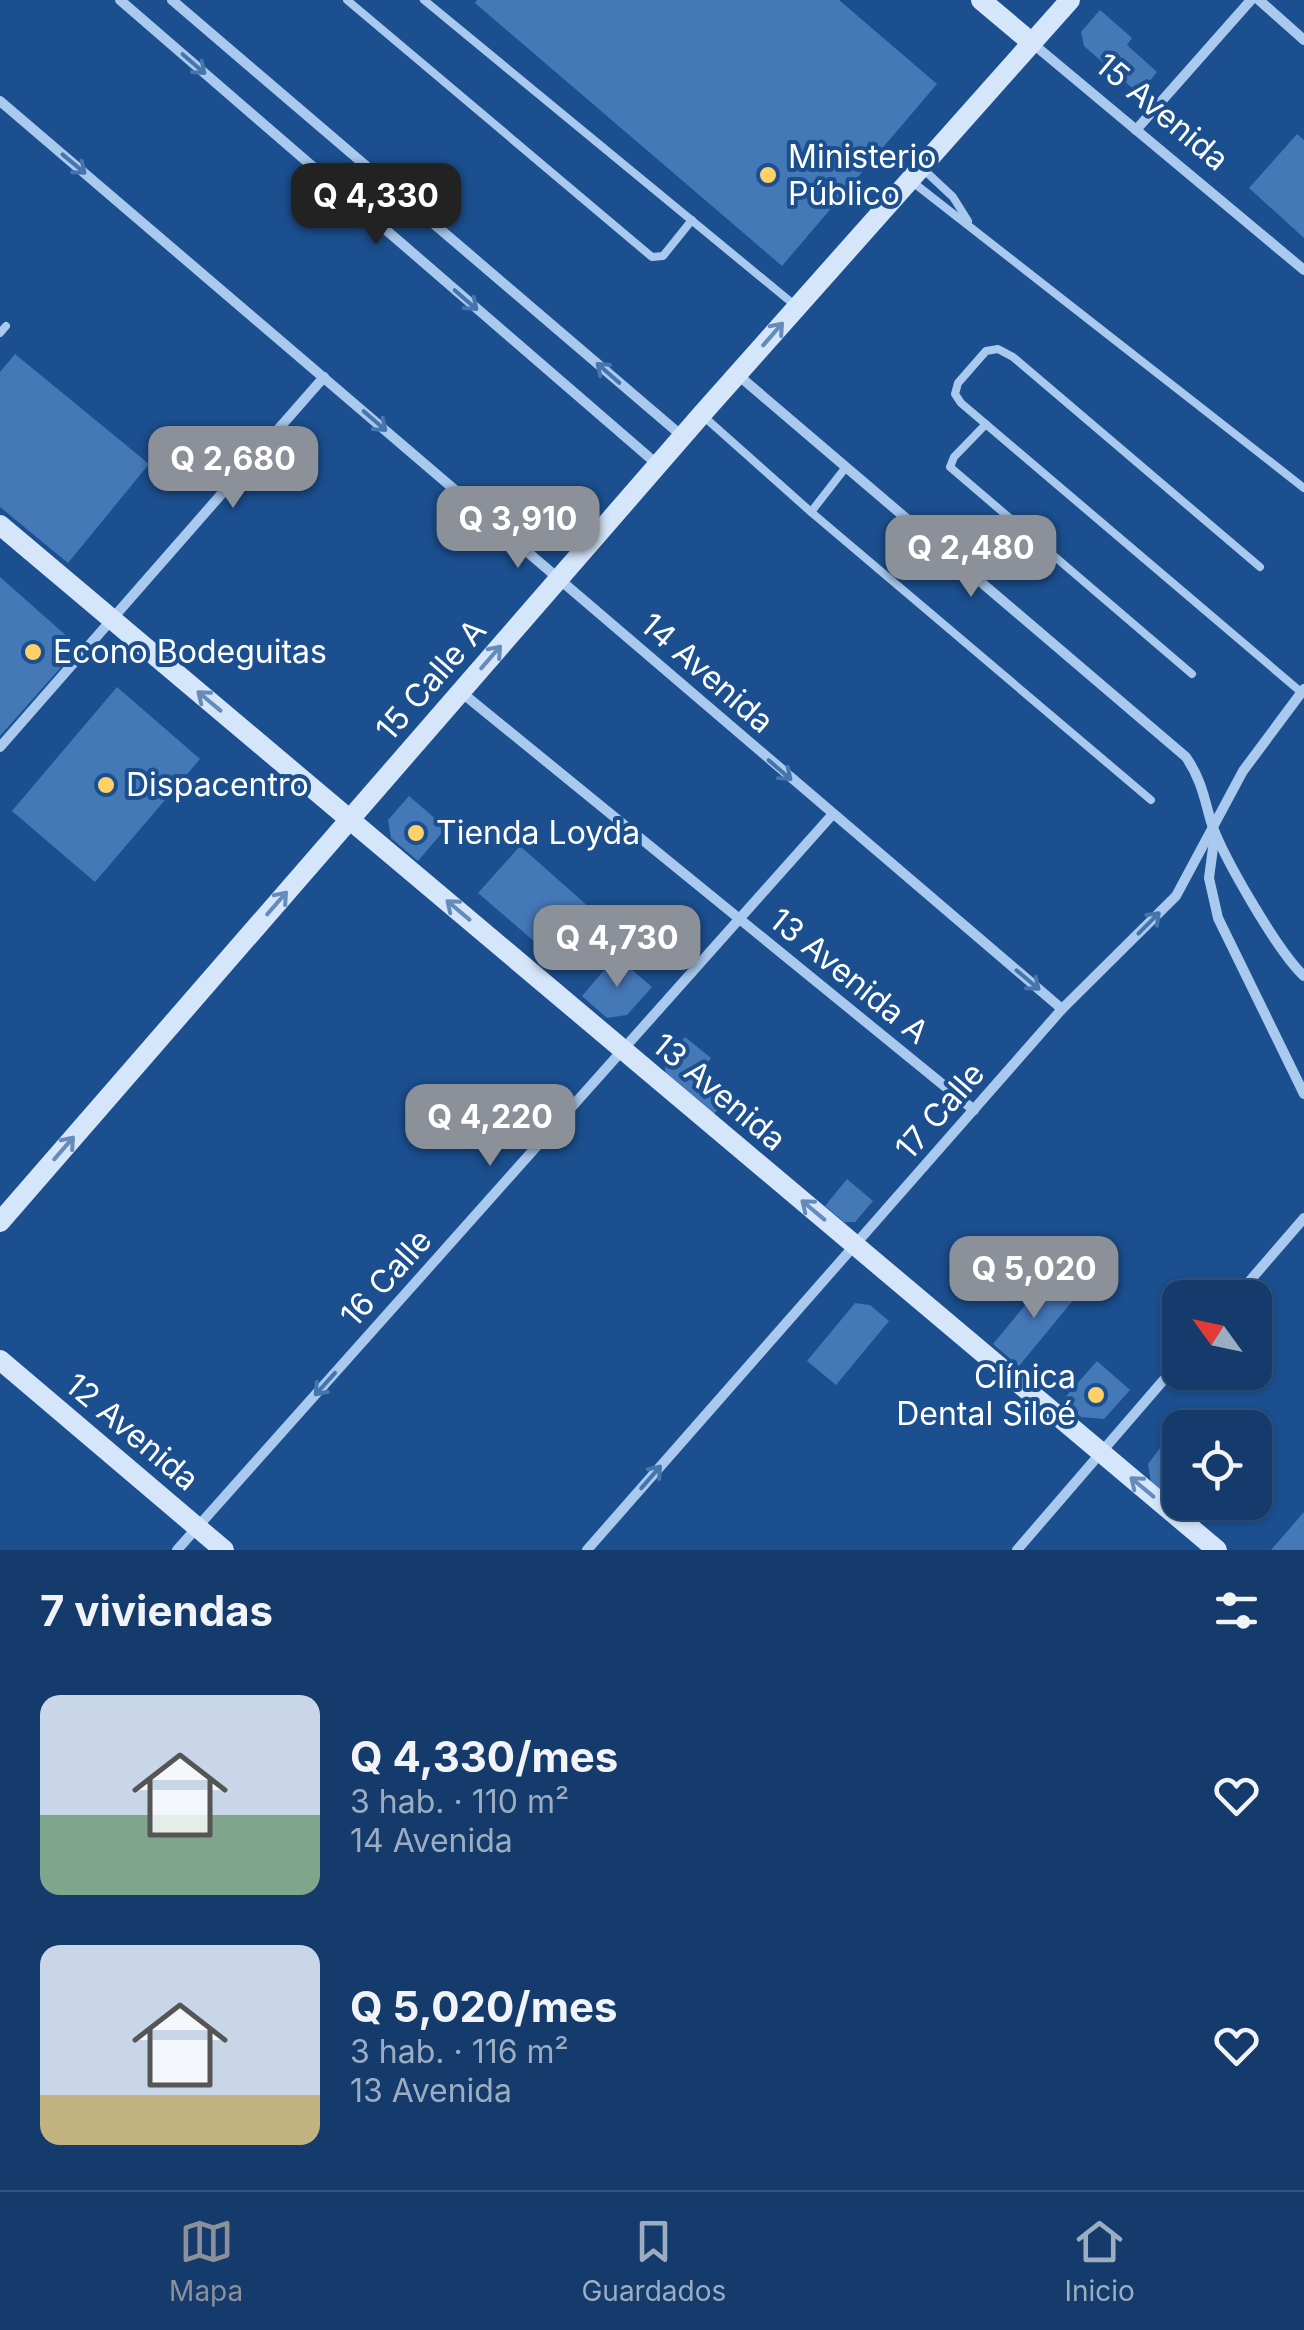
<!DOCTYPE html>
<html lang="es">
<head>
<meta charset="utf-8">
<style>
	:root { --surface:#143b6b; --page:#1d4271; --text:#f1f3f6; --muted:#9dadc1; --line:#33557e; --accent:#8c9099 }
	body { margin:0; font-family:Inter,sans-serif; background:var(--page); color:var(--text); height:100vh; display:flex; flex-direction:column; font-size:38px; white-space:nowrap }
	* { box-sizing:border-box; margin:0 }
	p { font-size:32px; color:var(--muted) }
	.icon { flex:none; width:55px; height:55px; fill:none; stroke:currentColor; stroke-width:2; stroke-linecap:round; stroke-linejoin:round }
	.map { position:relative; height:1550px; overflow:hidden }
	.sheet { display:flex; flex-direction:column; background:var(--surface); flex:1 }
	.sheet>* { flex:none }
	.needle { width:65px; rotate:303deg }
	.controls { position:absolute; left:1162px; top:1280px; display:grid; gap:20px }
	.controls a { display:grid; place-items:center; width:110px; height:110px; border-radius:20px; background:var(--surface); box-shadow:0 2px 8px #0004,0 0 0 2px var(--line); font-size:50px }
	.price { position:absolute; translate:-50% -85px; padding:0 22px; border-radius:20px; background:var(--accent); color:#fff; font-size:32px; line-height:65px; filter:drop-shadow(0 2px 5px #0008) }
	.price::after { content:''; position:absolute; left:50%; top:60px; width:30px; height:22px; margin-left:-15px; background:inherit; clip-path:polygon(0 0,100% 0,50% 100%) }
	.price.on { background:#222; color:#fff }
	ul { padding:0; list-style:none }
	li { display:flex; align-items:center; gap:30px; height:250px; padding:0 40px }
	li span { display:grid; place-items:center; flex:none; width:280px; height:200px; border-radius:20px; color:#555 }
	li>.icon { margin-inline-start:auto }
	span .icon { width:120px; height:120px; fill:#fffc; stroke-width:1 }
	li b { font-size:42px }
	h2 { display:flex; justify-content:space-between; align-items:center; height:120px; padding:0 40px; font-size:42px }
	.dock { display:flex; justify-content:space-around; align-items:center; height:140px; border-top:2px solid var(--line); background:var(--surface); font-size:28px; color:var(--muted) }
	.dock a { display:grid; justify-items:center; gap:5px }
	.dock .on { color:var(--accent) }
	.map>svg:first-child { display:block }
	.building { fill:#4478b7 }
	.lines { fill:none; stroke-linecap:round; stroke-linejoin:round }
	.lane { stroke:#a9c9ee; stroke-width:8 }
	.street { stroke:#a9c9ee; stroke-width:10 }
	.secondary { stroke:#d6e6fa; stroke-width:20 }
	.oneway { stroke:#4674ac }
	.oneway2 { stroke:#668bba }
	.poi-dot { fill:#ffd166; stroke:#1b4f8f; stroke-width:4 }
	.labels { text-anchor:middle; stroke-width:8; stroke-linejoin:round; paint-order:stroke }
	.street-label { font-size:32px; fill:#fff; stroke:#1b4f8f }
	.poi-label { font-size:32px; fill:#fff; stroke:#1b4f8f; text-anchor:start }
</style>
</head>
<body>
<div class="map">
<svg width="1304" height="1550" viewBox="0 0 1304 1550">
	<rect width="100%" height="100%" fill="#1b4f8f"/>
	<g class="building">
		<path d="M477,0H839L937,84L782,266L475,3Z"/>
		<path d="M1100,10L1132,38L1127,45L1157,72L1139,94L1084,46L1081,32Z"/>
		<path d="M1297,134L1304,140V238L1249,188Z"/>
		<path d="M15,354L149,464L68,563L0,507V372Z"/>
		<path d="M0,577L70,639L62,666L0,736Z"/>
		<path d="M117,687L200,759L95,882L12,811Z"/>
		<path d="M409,796L446,828L418,861L391,838L388,820Z"/>
		<path d="M520,846L606,922L565,968L478,893Z"/>
		<path d="M616,956L652,987L627,1015L607,1018L582,996Z"/>
		<path d="M685,1037L711,1058L702,1070L730,1095L713,1115L666,1075L664,1062Z"/>
		<path d="M847,1179L873,1201L855,1222H844L825,1206Z"/>
		<path d="M1049,1276L1075,1298L1019,1366L993,1344Z"/>
		<path d="M855,1303L870,1305L889,1321L836,1385L807,1361Z"/>
		<path d="M1097,1361L1130,1390L1104,1419L1081,1417L1062,1401Z"/>
		<path d="M1172,1432L1180,1438L1176,1501L1151,1482L1148,1464Z"/>
		<path d="M1304,1512V1550H1271Z"/>
	</g>
	<g class="lines">
		<g class="lane">
			<path d="M347,0L652,257L663,256L692,220"/>
			<path d="M424,0L797,307"/>
			<path d="M922,168L953,197L968,221"/>
			<path d="M910,180L1304,488"/>
			<path d="M0,333L6,326"/>
			<path d="M702,415L811,512"/>
			<path d="M986,424L954,457L950,467L1192,674"/>
			<path d="M846,467L811,512L1151,800"/>
			<path d="M1260,567L1013,357L998,349L986,351L958,383L955,394L961,403L1301,692"/>
		</g>
		<g class="street">
			<path d="M120,0L658,465"/>
			<path d="M172,0L682,436"/>
			<path d="M1259,0L1304,40"/>
			<path d="M1032,43L1304,270"/>
			<path d="M0,101L1062,1009"/>
			<path d="M1136,130L1251,0"/>
			<path d="M738,375L1186,757C1201,779 1204,797 1211,822C1223,857 1278,952 1304,976"/>
			<path d="M461,692L974,1110"/>
			<path d="M0,747L324,377"/>
			<path d="M1215,833L1209,878L1218,918L1304,1094"/>
			<path d="M1235,1298L1304,1218"/>
			<path d="M177,1550L832,815"/>
			<path d="M587,1550L1062,1009L1176,896L1243,771L1304,689"/>
			<path d="M1017,1550L1180,1361"/>
		</g>
		<g class="secondary">
			<path d="M981,0L1032,43"/>
			<path d="M0,525L1217,1550"/>
			<path d="M0,1222L702,414L1070,0"/>
			<path d="M0,1360L224,1550"/>
		</g>
	</g>
	<defs><path id="oneway-shaft" d="M-6 0H5M1.5-3L5.5 0L1.5 3" fill="none" stroke-width="1.6" stroke-linecap="round" stroke-linejoin="round" transform="scale(2.5)"/></defs>
	<g class="oneway">
		<use href="#oneway-shaft" transform="translate(194 64) rotate(41)"/>
		<use href="#oneway-shaft" transform="translate(74 164) rotate(40)"/>
		<use href="#oneway-shaft" transform="translate(466 300) rotate(41)"/>
		<use href="#oneway-shaft" transform="translate(608 373) rotate(-139)"/>
		<use href="#oneway-shaft" transform="translate(375 421) rotate(41)"/>
		<use href="#oneway-shaft" transform="translate(780 770) rotate(41)"/>
		<use href="#oneway-shaft" transform="translate(1149 923) rotate(-45)"/>
		<use href="#oneway-shaft" transform="translate(1028 980) rotate(40)"/>
		<use href="#oneway-shaft" transform="translate(325 1384) rotate(132)"/>
		<use href="#oneway-shaft" transform="translate(651 1477) rotate(-49)"/>
	</g>
	<g class="oneway2">
		<use href="#oneway-shaft" transform="translate(773 334) rotate(-49)"/>
		<use href="#oneway-shaft" transform="translate(491 657) rotate(-49)"/>
		<use href="#oneway-shaft" transform="translate(209 701) rotate(-140)"/>
		<use href="#oneway-shaft" transform="translate(277 903) rotate(-49)"/>
		<use href="#oneway-shaft" transform="translate(458 910) rotate(-140)"/>
		<use href="#oneway-shaft" transform="translate(64 1148) rotate(-49)"/>
		<use href="#oneway-shaft" transform="translate(813 1210) rotate(-140)"/>
		<use href="#oneway-shaft" transform="translate(1142 1487) rotate(-140)"/>
	</g>
	<g class="poi-dot">
		<circle cx="768" cy="175" r="10"/>
		<circle cx="33" cy="652" r="10"/>
		<circle cx="106" cy="785" r="10"/>
		<circle cx="416" cy="833" r="10"/>
		<circle cx="1096" cy="1395" r="10"/>
	</g>
	<g class="labels">
		<g class="street-label">
			<text transform="translate(1162 112) rotate(40)" y="11">15 Avenida</text>
			<text transform="translate(707 673) rotate(41)" y="11">14 Avenida</text>
			<text transform="translate(431 680) rotate(-49)" y="11">15 Calle A</text>
			<text transform="translate(849 976) rotate(39)" y="11">13 Avenida A</text>
			<text transform="translate(719 1092) rotate(40)" y="11">13 Avenida</text>
			<text transform="translate(940 1111) rotate(-49)" y="11">17 Calle</text>
			<text transform="translate(386 1278) rotate(-48)" y="11">16 Calle</text>
			<text transform="translate(132 1432) rotate(40)" y="11">12 Avenida</text>
		</g>
		<g class="poi-label">
			<text x="788" y="168">Ministerio<tspan x="788" dy="37">Público</tspan></text>
			<text x="53" y="663">Econo Bodeguitas</text>
			<text x="126" y="796">Dispacentro</text>
			<text x="436" y="844">Tienda Loyda</text>
			<text x="1076" y="1388" text-anchor="end">Clínica<tspan x="1076" dy="37">Dental Siloé</tspan></text>
		</g>
	</g>
</svg>
<div class="controls">
<a><svg class="needle" viewBox="-14 -14 28 28"><path d="M0-13l5 13h-10z" fill="#e53935"/><path d="M0 13l5-13h-10z" fill="#9dadc1"/></svg></a>
<a><svg class="icon" aria-label="locate" viewBox="0 0 24 24"><circle cx="12" cy="12" r="6"/><path d="M12 2v4M12 18v4M2 12h4M18 12h4"/></svg></a>
</div>
<b class="price on" style="left:376px;top:248px">Q 4,330</b>
<b class="price" style="left:233px;top:511px">Q 2,680</b>
<b class="price" style="left:518px;top:571px">Q 3,910</b>
<b class="price" style="left:971px;top:600px">Q 2,480</b>
<b class="price" style="left:617px;top:990px">Q 4,730</b>
<b class="price" style="left:490px;top:1169px">Q 4,220</b>
<b class="price" style="left:1034px;top:1321px">Q 5,020</b>
</div>
<section class="sheet">
<h2>7 viviendas<svg class="icon" aria-label="filters" viewBox="0 0 24 24"><path d="M4 7h16M4 17h16"/><circle cx="9" cy="7" r="2"/><circle cx="15" cy="17" r="2"/></svg></h2>
<ul>
<li><span style="background:linear-gradient(#c9d6e8 60%,#7fa58c 0)"><svg class="icon" aria-label="home" viewBox="0 0 24 24"><path d="M3 11l9-7 9 7M6 9v11h12V9"/></svg></span><div><b>Q 4,330/mes</b><p>3 hab. · 110 m²</p><p>14 Avenida</p></div><svg class="icon" aria-label="heart" viewBox="0 0 24 24"><path d="M12 20l-8-8c-3-5 5-10 8-4 3-6 11-1 8 4z"/></svg></li>
<li><span style="background:linear-gradient(#c9d6e8 75%,#c2b280 0)"><svg class="icon" aria-label="home" viewBox="0 0 24 24"><path d="M3 11l9-7 9 7M6 9v11h12V9"/></svg></span><div><b>Q 5,020/mes</b><p>3 hab. · 116 m²</p><p>13 Avenida</p></div><svg class="icon" aria-label="heart" viewBox="0 0 24 24"><path d="M12 20l-8-8c-3-5 5-10 8-4 3-6 11-1 8 4z"/></svg></li>
</ul>
</section>
<nav class="dock">
<a class="on"><svg class="icon" aria-label="map" viewBox="0 0 24 24"><path d="M3 6l6-2 6 2 6-2v14l-6 2-6-2-6 2zM9 4v14M15 6v14"/></svg>Mapa</a>
<a><svg class="icon" aria-label="saved" viewBox="0 0 24 24"><path d="M7 4h10v16l-5-4-5 4z"/></svg>Guardados</a>
<a><svg class="icon" aria-label="home" viewBox="0 0 24 24"><path d="M3 11l9-7 9 7M6 9v11h12V9"/></svg>Inicio</a>
</nav>
</body>
</html>
